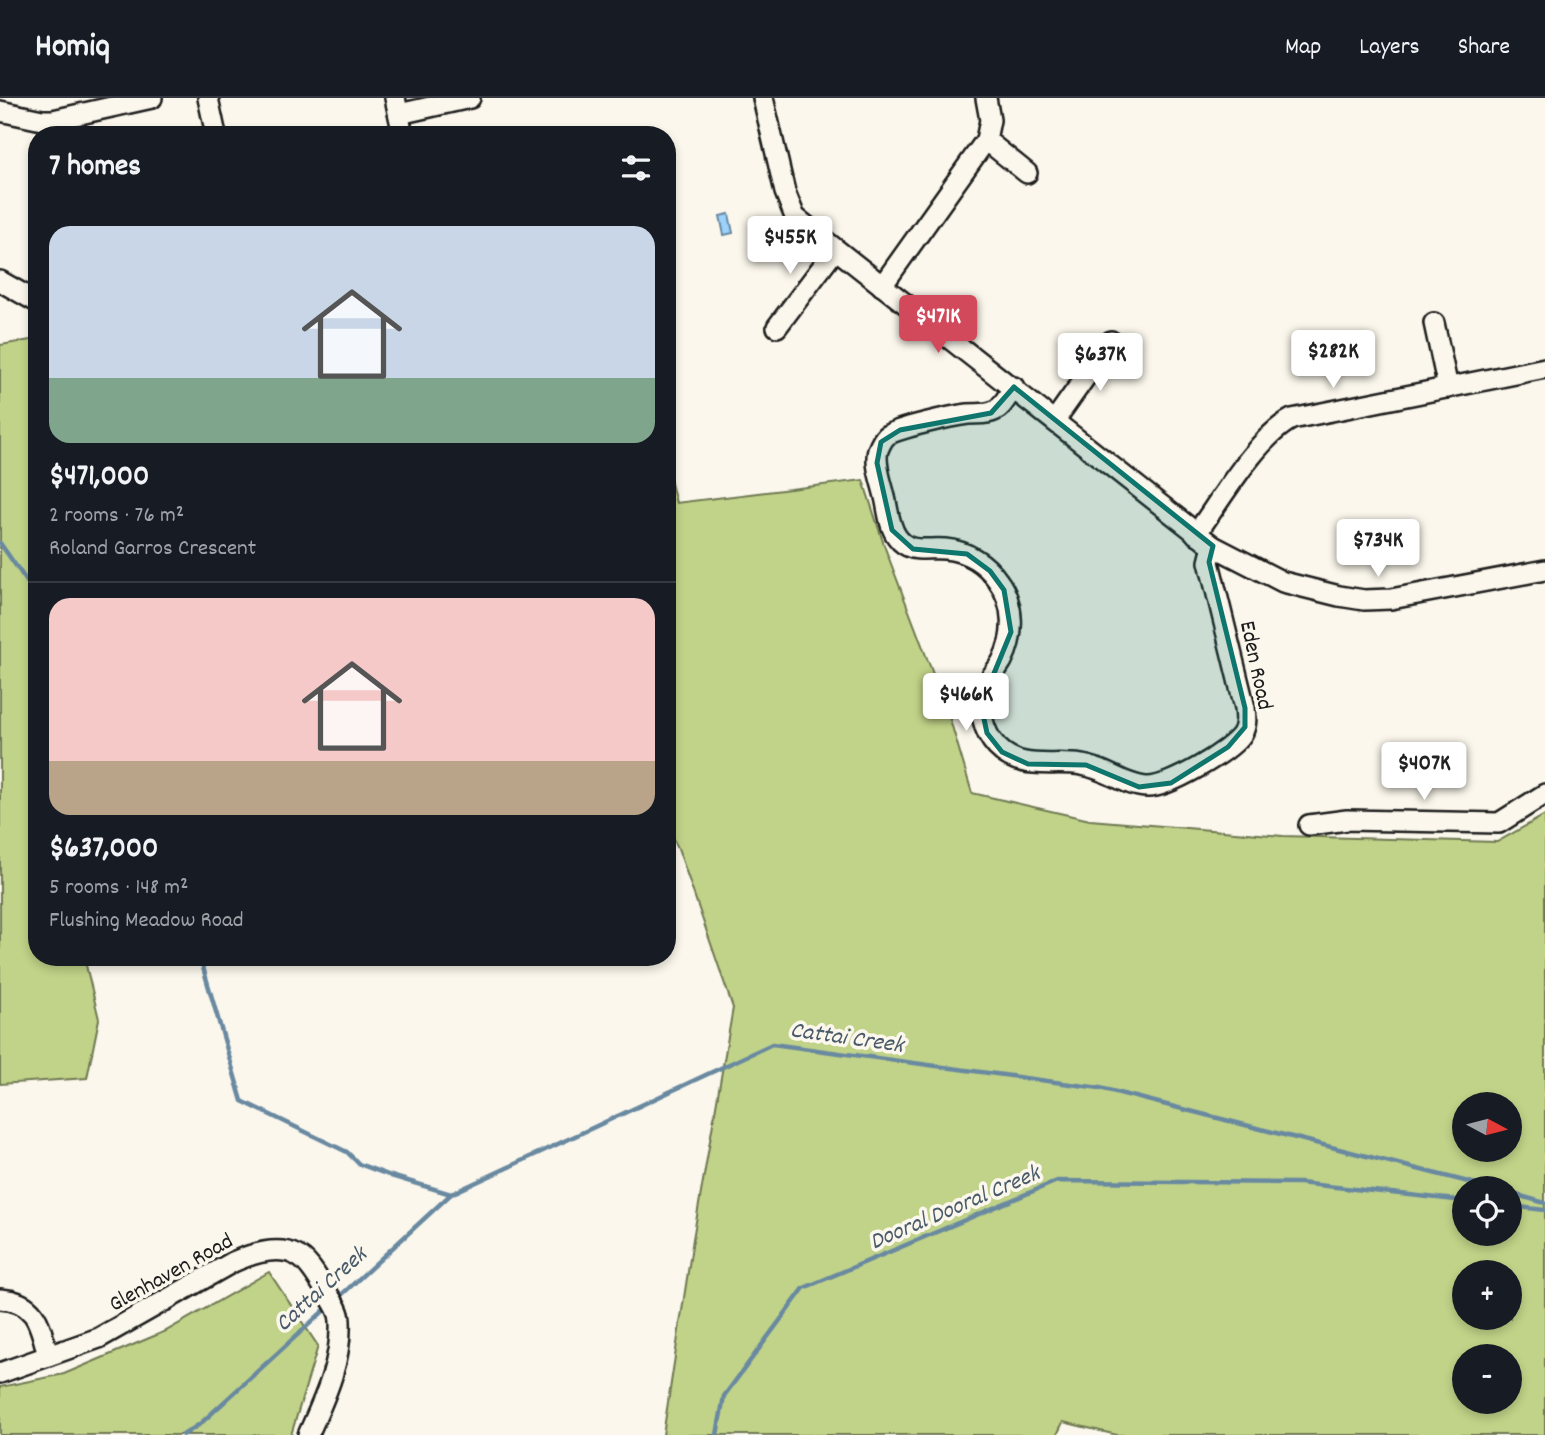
<!DOCTYPE html>
<html lang="en">
<head>
<meta charset="utf-8">
<style>
	:root { --surface:#171b24; --page:#242831; --text:#f1f3f6; --muted:#9ea1a6; --line:#363941; --accent:#d1495b }
	body { margin:0; font-family:Dekko,sans-serif; background:var(--page); color:var(--text); height:100vh; display:flex; flex-direction:column; font-size:26px; white-space:nowrap }
	* { box-sizing:border-box; margin:0 }
	p { font-size:23px; color:var(--muted) }
	.icon { flex:none; width:38px; height:38px; fill:none; stroke:currentColor; stroke-width:2; stroke-linecap:round; stroke-linejoin:round }
	.map { position:relative; flex:1; overflow:hidden }
	.side { position:absolute; left:28px; top:28px; width:648px; height:840px; display:flex; flex-direction:column; background:var(--surface); border-radius:28px; box-shadow:0 4px 10px #0003 }
	.side>* { flex:none }
	.needle { width:46px; rotate:97deg }
	.buttons { position:absolute; left:1452px; top:994px; display:grid; gap:14px }
	.buttons a { display:grid; place-items:center; width:70px; height:70px; border-radius:50%; background:var(--surface); box-shadow:0 4px 10px #0003; font-size:35px }
	.price { position:absolute; translate:-50% -60px; padding:0 16px; border-radius:7px; background:#fff; color:#222; font-size:23px; line-height:46px; filter:drop-shadow(0 2px 4px #0008) }
	.price::after { content:''; position:absolute; left:50%; top:42px; width:21px; height:16px; margin-left:-10px; background:inherit; clip-path:polygon(0 0,100% 0,50% 100%) }
	.price.selected { background:var(--accent); color:#fff }
	ul { padding:0; list-style:none }
	li { display:grid; align-content:center; gap:14px; height:371px; padding:0 21px }
	li+li { border-top:2px solid var(--line) }
	li span { display:grid; place-items:center; height:217px; border-radius:21px; color:#555 }
	li>.icon { margin-inline-start:auto }
	span .icon { width:126px; height:126px; fill:#fffc; stroke-width:1 }
	li b { font-size:30px }
	h2 { display:flex; justify-content:space-between; align-items:center; height:84px; padding:0 21px; font-size:30px }
	header { display:flex; align-items:center; gap:42px; box-sizing:border-box; height:98px; padding:0 35px; background:var(--surface); border-bottom:2px solid var(--line) }
	header strong { font-size:33px }
	nav { display:flex; gap:38px; margin-inline-start:auto; font-size:24px }
	.map>svg:first-child { display:block }
	.green { fill:#c1d388; stroke:#6e7852; stroke-width:2; fill-rule:evenodd }
	.water { fill:#9cd1fa; stroke:#6989a1; stroke-width:2 }
	.lines { fill:none; stroke-linecap:round; stroke-linejoin:round }
	.stream { stroke:#6989a1; stroke-width:4.5 }
	.minor-casing { stroke:#1c1c1c; stroke-width:24 }
	.minor { stroke:#fbf7ec; stroke-width:19 }
	.marked { fill:#0f766e; fill-opacity:0.2; stroke:#0f766e; stroke-width:5; stroke-linejoin:round }
	.labels { text-anchor:middle; stroke-width:7; stroke-linejoin:round; paint-order:stroke }
	.street-label { font-size:23px; fill:#1c1c1c; stroke:#fbf7ec }
	.water-label { font-size:24px; font-style:italic; fill:#495b6a; stroke:#fbf7ec }
</style>
</head>
<body>
<header>
<strong>Homiq</strong>
<nav><a>Map</a><a>Layers</a><a>Share</a></nav>
</header>
<div class="map">
<svg width="1545" height="1337" viewBox="0 0 1545 1337">
	<rect width="100%" height="100%" fill="#fbf7ec"/>
	<filter id="ink" filterUnits="userSpaceOnUse"><feTurbulence type="fractalNoise" baseFrequency=".0143" numOctaves="2"/><feDisplacementMap in="SourceGraphic" scale="14" xChannelSelector="R" yChannelSelector="G"/><feConvolveMatrix kernelMatrix="1 2 1 2 8 2 1 2 1" color-interpolation-filters="sRGB"/></filter>
	<g filter="url(#ink)">
		<g class="green">
			<path d="M37,241V688L34,690L37,699V859H84L99,921L87,980L0,986V247Z"/>
			<path d="M667,369L676,405L863,382L885,450L949,618L972,695L1090,722L1283,738L1497,744L1545,717V1337H1117L1063,1324L1057,1337H663L693,1141L733,910L678,750L667,729ZM1465,1006H1510V1052H1465ZM1510,1090V1136H1465V1090ZM1465,1174H1510V1220H1465ZM1465,1258H1510V1304H1465Z"/>
			<path d="M269,1174L318,1248L291,1337H0V1289L64,1276L166,1233Z"/>
		</g>
		<path class="water" d="M729,116L733,135L724,137L720,118Z"/>
		<g class="lines">
			<g class="stream">
				<path d="M0,445L37,498"/>
				<path d="M200,859L242,1003L347,1054L359,1066L391,1078L451,1096"/>
				<path d="M1510,1095L1545,1105"/>
				<path d="M1510,1108L1545,1112"/>
				<path d="M337,1201L451,1096L772,946L1100,990L1492,1090"/>
				<path d="M183,1337L200,1326L330,1207"/>
				<path d="M717,1337L724,1298L804,1190L1057,1083L1299,1085L1465,1103"/>
			</g>
			<defs>
				<g id="minor">
					<path d="M208,0L216,37"/>
					<path d="M395,0L403,37"/>
					<path d="M763,0L785,94L795,119L1213,448L1283,484L1339,498L1364,502L1391,501L1545,472"/>
					<path d="M986,0L990,22L986,42L1027,75"/>
					<path d="M0,13L42,22H53L152,0"/>
					<path d="M399,16L470,0"/>
					<path d="M0,183L37,204"/>
					<path d="M882,188L986,42"/>
					<path d="M1434,225L1448,290"/>
					<path d="M777,229L835,152"/>
					<path d="M1014,289C1008,297 1003,309 994,313C986,317 977,315 968,316C952,318 897,330 886,338C882,342 880,347 878,352C874,366 882,385 885,399C888,411 889,428 897,439C910,457 927,449 945,451C967,453 986,465 998,483C1015,506 1015,538 1002,563C997,572 989,580 985,590C977,609 983,634 997,649C1021,674 1052,662 1082,667C1105,670 1127,689 1147,689C1168,690 1231,653 1242,636C1247,627 1246,619 1245,610L1209,464L1213,448"/>
					<path d="M1055,322L1111,243"/>
					<path d="M1196,436C1220,403 1257,339 1292,321L1545,270"/>
					<path d="M1309,727L1347,722L1499,725L1545,696"/>
					<path d="M0,1201C37,1203 40,1227 48,1258"/>
					<path d="M0,1275L99,1240L233,1164C251,1156 277,1147 296,1157C308,1162 317,1179 324,1190C330,1200 340,1211 340,1223C342,1264 324,1301 308,1337"/>
				</g>
			</defs>
			<use href="#minor" class="minor-casing"/>
			<use href="#minor" class="minor"/>
		</g>
	</g>
	<path class="marked" d="M1014,289L1213,448L1209,464L1245,610V629L1228,649L1171,685L1139,689L1086,667L1028,666L1002,654L987,635L981,607L1011,534L1004,492L990,473L967,456L913,451L892,432L877,365L881,344L900,332L991,315Z"/>
	<g class="labels">
		<g class="street-label">
			<text transform="translate(1258 567) rotate(78)" y="8">Eden Road</text>
			<text transform="translate(170 1173) rotate(-29)" y="8">Glenhaven Road</text>
		</g>
		<g class="water-label">
			<text transform="translate(847 938) rotate(8)" y="8">Cattai Creek</text>
			<text transform="translate(954 1108) rotate(-23)" y="8">Dooral Dooral Creek</text>
			<text transform="translate(320 1190) rotate(-42)" y="8">Cattai Creek</text>
		</g>
	</g>
</svg>
<div class="buttons">
<a><svg class="needle" viewBox="-14 -14 28 28"><path d="M0-13l5 13h-10z" fill="#e53935"/><path d="M0 13l5-13h-10z" fill="#9ea1a6"/></svg></a>
<a><svg class="icon" aria-label="locate" viewBox="0 0 24 24"><circle cx="12" cy="12" r="6"/><path d="M12 2v4M12 18v4M2 12h4M18 12h4"/></svg></a>
<a>+</a>
<a>−</a>
</div>
<b class="price" style="left:790px;top:178px">$455K</b>
<b class="price selected" style="left:938px;top:257px">$471K</b>
<b class="price" style="left:1333px;top:292px">$282K</b>
<b class="price" style="left:1100px;top:295px">$637K</b>
<b class="price" style="left:1378px;top:481px">$734K</b>
<b class="price" style="left:966px;top:635px">$466K</b>
<b class="price" style="left:1424px;top:704px">$407K</b>
<section class="side">
<h2>7 homes<svg class="icon" aria-label="filters" viewBox="0 0 24 24"><path d="M4 7h16M4 17h16"/><circle cx="9" cy="7" r="2"/><circle cx="15" cy="17" r="2"/></svg></h2>
<ul>
<li><span style="background:linear-gradient(#c9d6e8 70%,#7fa58c 0)"><svg class="icon" aria-label="home" viewBox="0 0 24 24"><path d="M3 11l9-7 9 7M6 9v11h12V9"/></svg></span><div><b>$471,000</b><p>2 rooms · 76 m²</p><p>Roland Garros Crescent</p></div></li>
<li><span style="background:linear-gradient(#f6c9c9 75%,#b9a48a 0)"><svg class="icon" aria-label="home" viewBox="0 0 24 24"><path d="M3 11l9-7 9 7M6 9v11h12V9"/></svg></span><div><b>$637,000</b><p>5 rooms · 148 m²</p><p>Flushing Meadow Road</p></div></li>
</ul>
</section>
</div>
</body>
</html>
